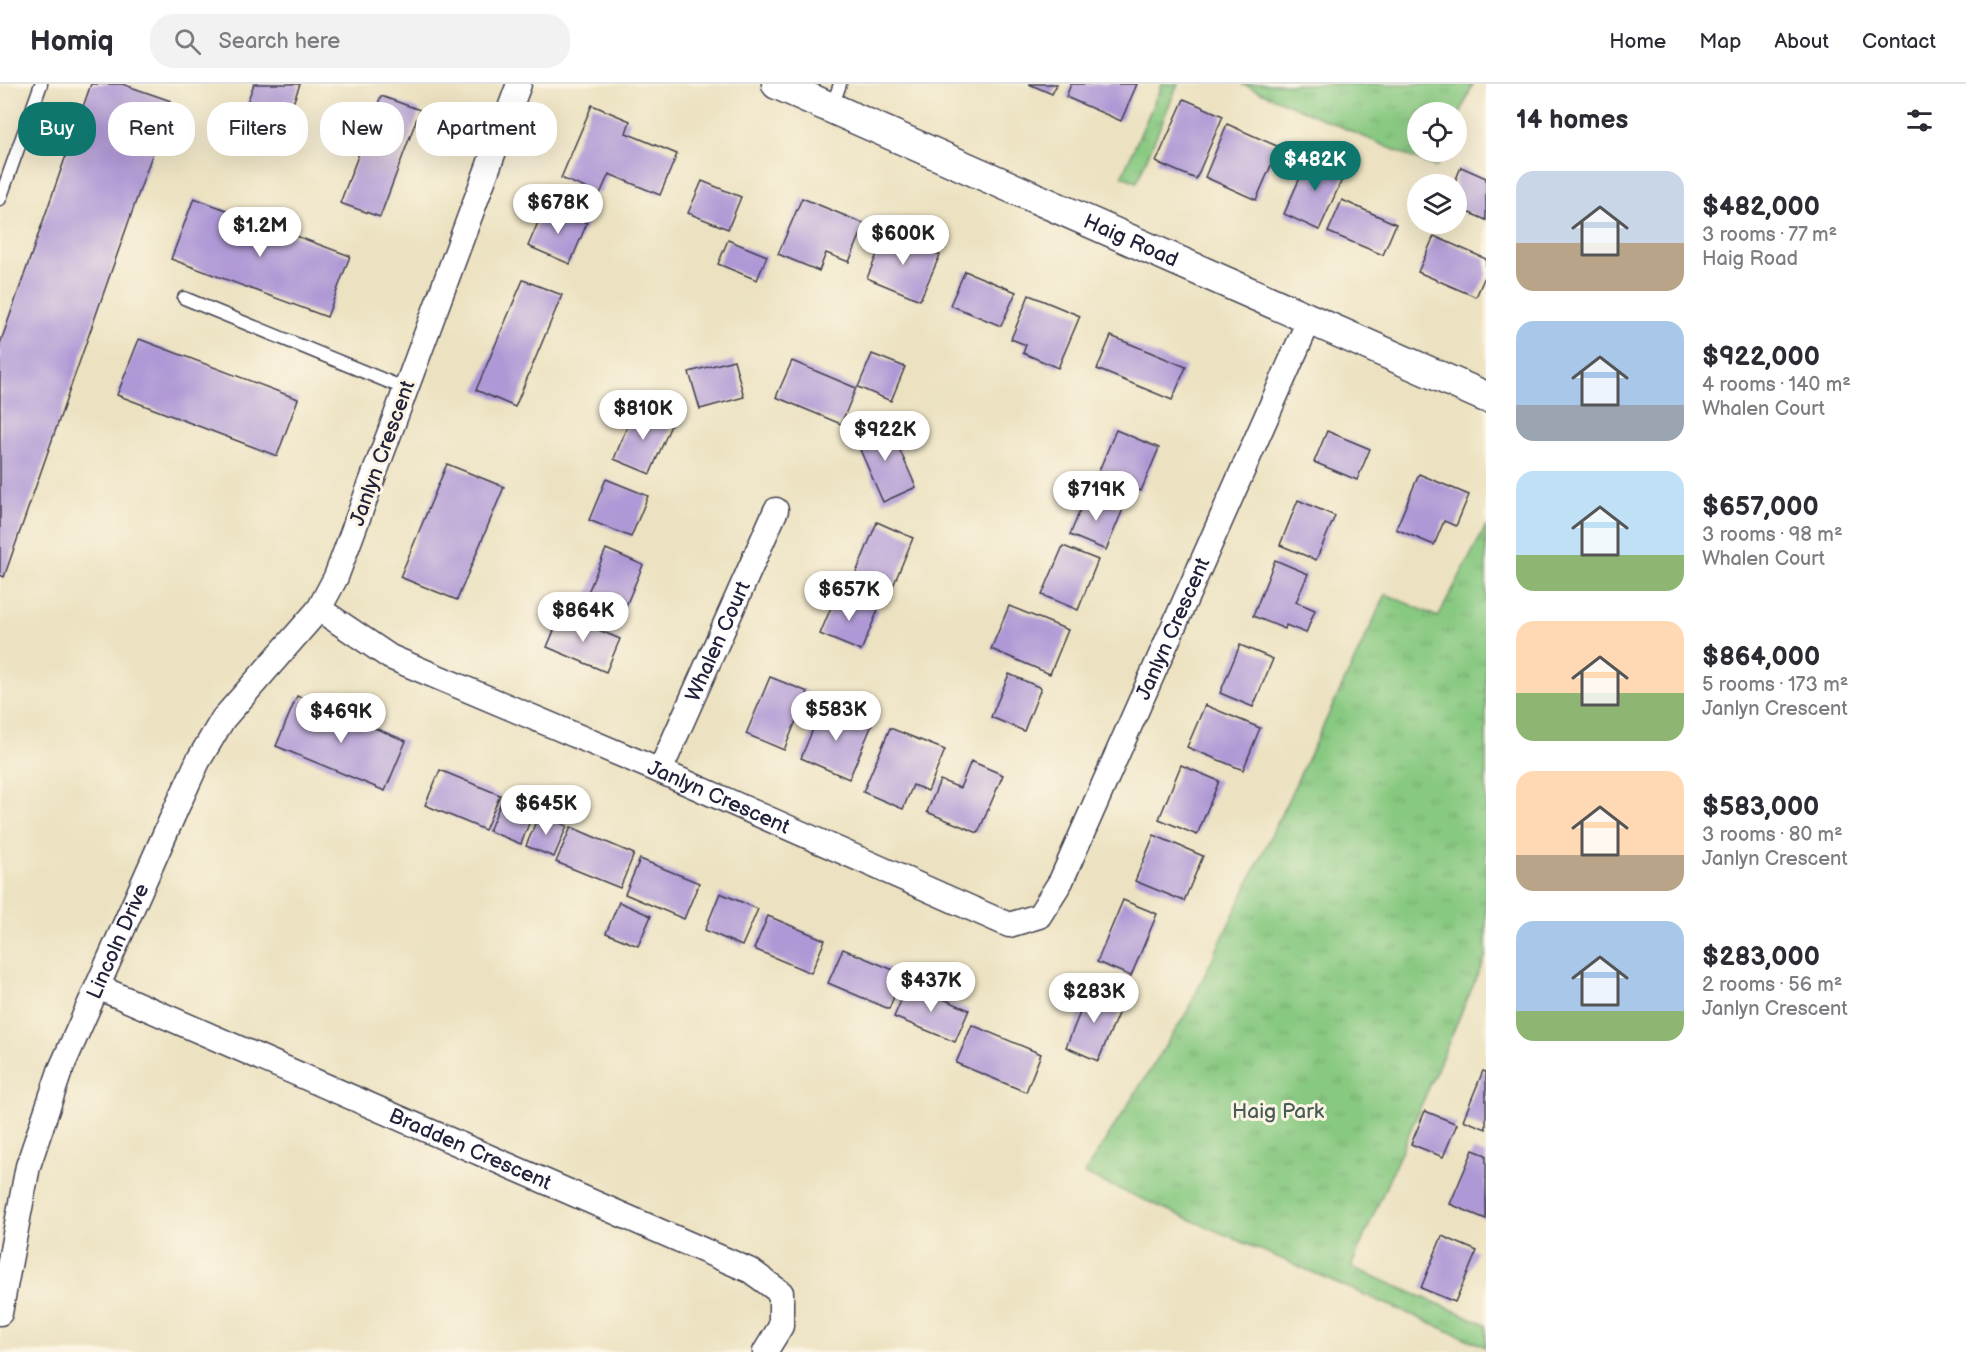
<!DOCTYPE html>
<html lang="en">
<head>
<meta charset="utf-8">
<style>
	:root { --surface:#fff; --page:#f2f2f3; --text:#2b2b33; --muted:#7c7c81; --line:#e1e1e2; --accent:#0f766e }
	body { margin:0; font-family:"Balsamiq Sans",sans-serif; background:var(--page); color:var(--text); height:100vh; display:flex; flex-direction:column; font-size:22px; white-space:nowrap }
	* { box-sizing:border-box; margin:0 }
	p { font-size:20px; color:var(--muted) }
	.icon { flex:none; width:33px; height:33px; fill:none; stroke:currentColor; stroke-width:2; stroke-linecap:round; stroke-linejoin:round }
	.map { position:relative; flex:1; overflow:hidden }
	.side { display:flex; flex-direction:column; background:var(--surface); width:480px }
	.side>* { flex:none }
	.hud { position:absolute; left:18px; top:18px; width:570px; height:54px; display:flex; gap:12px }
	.tools { position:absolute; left:1407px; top:18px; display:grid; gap:12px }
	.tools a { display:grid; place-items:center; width:60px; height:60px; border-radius:50%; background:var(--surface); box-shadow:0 6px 24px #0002; font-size:30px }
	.price { position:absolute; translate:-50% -51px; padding:0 14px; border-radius:21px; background:#fff; color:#222; font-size:20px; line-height:39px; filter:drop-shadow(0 2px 3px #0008) }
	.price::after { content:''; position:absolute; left:50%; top:36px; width:18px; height:14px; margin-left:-9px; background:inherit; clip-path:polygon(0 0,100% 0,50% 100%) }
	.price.active { background:var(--accent); color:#fff }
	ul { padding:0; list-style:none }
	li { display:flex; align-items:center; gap:18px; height:150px; padding:0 30px }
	li span { display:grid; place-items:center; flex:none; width:168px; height:120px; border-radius:18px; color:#555 }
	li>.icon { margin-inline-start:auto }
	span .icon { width:72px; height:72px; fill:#fffc; stroke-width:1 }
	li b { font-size:26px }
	h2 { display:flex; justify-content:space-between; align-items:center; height:72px; padding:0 30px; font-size:26px }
	.pill { padding:0 21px; border-radius:24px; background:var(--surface); box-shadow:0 6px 24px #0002; font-size:21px; line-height:54px }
	.pill.active { background:var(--accent); color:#fff }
	header { display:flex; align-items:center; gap:36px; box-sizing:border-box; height:84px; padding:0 30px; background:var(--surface); border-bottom:2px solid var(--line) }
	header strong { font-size:28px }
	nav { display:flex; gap:33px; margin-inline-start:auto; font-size:21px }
	.search { width:420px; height:54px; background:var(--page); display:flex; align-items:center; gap:15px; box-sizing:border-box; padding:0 21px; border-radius:24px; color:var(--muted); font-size:22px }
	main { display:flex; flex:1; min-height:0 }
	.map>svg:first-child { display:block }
	.park { fill:url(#park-tufts); stroke:#55765e; stroke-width:1.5 }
	.building { fill:#ae98d5 }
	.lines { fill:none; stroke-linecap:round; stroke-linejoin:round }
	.service-casing { stroke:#403f4f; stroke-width:15 }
	.minor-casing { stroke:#403f4f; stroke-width:27 }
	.tertiary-casing { stroke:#403f4f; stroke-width:33 }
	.service { stroke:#fff; stroke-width:12 }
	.minor { stroke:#fff; stroke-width:24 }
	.tertiary { stroke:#fff; stroke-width:30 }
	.labels { text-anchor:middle; stroke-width:6; stroke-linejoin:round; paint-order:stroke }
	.street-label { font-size:21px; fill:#22223b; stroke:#fcf5e5 }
	.park-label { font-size:21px; fill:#465c54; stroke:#fcf5e5 }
</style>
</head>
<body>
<header>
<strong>Homiq</strong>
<div class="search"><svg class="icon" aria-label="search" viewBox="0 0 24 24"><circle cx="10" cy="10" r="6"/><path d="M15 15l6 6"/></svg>Search here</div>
<nav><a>Home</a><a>Map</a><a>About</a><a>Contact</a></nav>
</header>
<main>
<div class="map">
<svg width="1486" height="1268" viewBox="0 0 1486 1268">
	<defs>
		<pattern id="park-tufts" width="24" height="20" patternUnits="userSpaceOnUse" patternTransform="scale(1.5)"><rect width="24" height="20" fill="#88c981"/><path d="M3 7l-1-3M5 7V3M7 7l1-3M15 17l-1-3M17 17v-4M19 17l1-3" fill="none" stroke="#75ac70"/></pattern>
	</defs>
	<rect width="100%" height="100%" fill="#fcf5e5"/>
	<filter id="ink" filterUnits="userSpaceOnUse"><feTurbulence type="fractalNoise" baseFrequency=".0167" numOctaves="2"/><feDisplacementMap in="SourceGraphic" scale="12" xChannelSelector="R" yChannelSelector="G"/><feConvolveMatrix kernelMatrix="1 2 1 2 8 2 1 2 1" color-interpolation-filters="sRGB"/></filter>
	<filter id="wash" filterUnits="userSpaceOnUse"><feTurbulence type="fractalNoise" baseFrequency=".008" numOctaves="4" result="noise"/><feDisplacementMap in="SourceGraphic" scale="24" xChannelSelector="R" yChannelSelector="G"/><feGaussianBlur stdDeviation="1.35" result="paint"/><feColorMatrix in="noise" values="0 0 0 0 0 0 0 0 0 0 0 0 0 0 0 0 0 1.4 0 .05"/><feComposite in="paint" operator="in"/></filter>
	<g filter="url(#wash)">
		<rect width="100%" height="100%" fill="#ece2c1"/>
		<g class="park">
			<path d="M1162,0H1178L1137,98L1122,92Z"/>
			<path d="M1242,0H1473L1457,37L1456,28H1418V68H1443L1436,84Z"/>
			<path d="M1486,442V872L1351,1183L1486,1240V1263L1084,1090L1187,928L1386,510L1438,533Z"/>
		</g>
		<g id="blocks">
			<g class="building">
				<path d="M91,0H122L171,17L4,493L0,491V260Z"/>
				<path d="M254,0H300L287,36L246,21Z"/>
				<path d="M1029,0H1057L1052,10Z"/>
				<path d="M1071,0H1137L1121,37L1066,13Z"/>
				<path d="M381,12L420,26L380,133L340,119Z"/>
				<path d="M1184,15L1223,32L1196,95L1156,78Z"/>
				<path d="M592,21L630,37L626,49L677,70L660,111L609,90L600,110L561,94Z"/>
				<path d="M1227,40L1279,63L1256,116L1205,93Z"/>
				<path d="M1310,71L1346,87L1319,146L1284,130Z"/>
				<path d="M1461,83L1486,94V136L1456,123V100H1454Z"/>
				<path d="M702,97L741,113L728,145L688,129Z"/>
				<path d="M194,114L350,172L327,233L171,175Z"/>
				<path d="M802,114L865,140L849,178L826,169L819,187L778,170Z"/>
				<path d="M1342,116L1396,140L1383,171L1328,148Z"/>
				<path d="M545,122L587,139L570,180L528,162Z"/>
				<path d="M886,149L940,171L920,216L867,194Z"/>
				<path d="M1434,152L1486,175V190L1476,213L1418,188Z"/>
				<path d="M728,156L767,172L757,196L718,180Z"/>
				<path d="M965,187L1016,208L1001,242L950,221Z"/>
				<path d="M523,196L562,211L515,323L476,306Z"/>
				<path d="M1029,211L1080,232L1058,284L1023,269L1026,261L1011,255Z"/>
				<path d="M1111,252L1186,283L1172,316L1097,285Z"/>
				<path d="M139,255L298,315L277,372L117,311Z"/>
				<path d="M872,270L905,283L891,317L858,303Z"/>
				<path d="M734,276L744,313L700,325L689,288Z"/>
				<path d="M792,277L856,304L841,340L776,313Z"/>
				<path d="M635,323L672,339L650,390L614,375Z"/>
				<path d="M887,337L916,403L883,418L854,352Z"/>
				<path d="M1116,346L1159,364L1141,407L1098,389Z"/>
				<path d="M1327,347L1370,365L1357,396L1314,378Z"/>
				<path d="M447,380L504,403L457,516L400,493Z"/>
				<path d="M1419,390L1469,411L1456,442L1444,437L1434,461L1396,445Z"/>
				<path d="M606,395L648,412L631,453L589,436Z"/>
				<path d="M1087,409L1123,425L1106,466L1070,451Z"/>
				<path d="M1298,416L1335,432L1316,476L1280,461Z"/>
				<path d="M877,438L913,454L889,512L853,496Z"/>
				<path d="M1063,462L1098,476L1078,526L1042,511Z"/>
				<path d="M606,465L643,481L623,529L586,513Z"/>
				<path d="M1275,476L1308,490L1296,518L1315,526L1306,549L1286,541L1285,545L1253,532Z"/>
				<path d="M837,509L878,526L861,567L820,550Z"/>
				<path d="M1009,522L1068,546L1050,590L991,565Z"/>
				<path d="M561,530L620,555L606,588L547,563Z"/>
				<path d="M1240,561L1273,575L1253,623L1220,609Z"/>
				<path d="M1009,590L1041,604L1024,647L991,633Z"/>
				<path d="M770,593L808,608L784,666L746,650Z"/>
				<path d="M297,612L406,657L385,707L276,662Z"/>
				<path d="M823,621L872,641L849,695L801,674Z"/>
				<path d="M1205,621L1260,644L1243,686L1187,663Z"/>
				<path d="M890,644L945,666L928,707L913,701L903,725L863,708Z"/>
				<path d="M971,677L1003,691L978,749L927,728L940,696L960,704Z"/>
				<path d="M1181,681L1219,697L1197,751L1159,735Z"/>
				<path d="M440,686L500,711L485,746L425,721Z"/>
				<path d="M504,711L535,724L521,760L489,747Z"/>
				<path d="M539,730L567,742L554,773L526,762Z"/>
				<path d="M571,743L634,770L620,804L556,778Z"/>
				<path d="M1154,751L1203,772L1184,817L1135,797Z"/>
				<path d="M640,775L699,799L684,835L625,810Z"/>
				<path d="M720,809L758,825L742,862L705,846Z"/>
				<path d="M1123,816L1157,830L1131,892L1097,878Z"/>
				<path d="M619,818L651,832L638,862L606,849Z"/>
				<path d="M768,832L825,856L811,889L754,865Z"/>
				<path d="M843,865L903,890L889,925L828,899Z"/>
				<path d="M908,900L969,926L955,958L894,933Z"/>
				<path d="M1090,904L1123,918L1098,977L1066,963Z"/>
				<path d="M972,941L1041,970L1026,1008L956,979Z"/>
				<path d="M1483,987L1486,988V1045L1463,1036Z"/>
				<path d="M1425,1027L1457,1040L1443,1073L1411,1060Z"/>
				<path d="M1473,1066L1486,1071V1135L1450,1120Z"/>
				<path d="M1442,1152L1477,1167L1455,1218L1421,1204Z"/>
			</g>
		</g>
	</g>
	<g filter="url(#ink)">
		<use href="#blocks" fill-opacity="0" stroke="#403f4f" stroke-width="1.5"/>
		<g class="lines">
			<defs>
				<g id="service">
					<path d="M832,23L840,0"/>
					<path d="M0,115L41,0"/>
					<path d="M184,214L406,305"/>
				</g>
				<g id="minor">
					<path id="s1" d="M519,0L336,493L319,525L390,573L660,687L1009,841L1039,832L1061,797L1310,234"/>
					<path id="s2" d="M660,687L776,426"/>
					<path id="s3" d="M98,903L751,1187L781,1209V1242L765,1268"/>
					<path id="s4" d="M0,1229L28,1082L60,987L176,725L198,677L223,635L319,525"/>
				</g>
				<g id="tertiary">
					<path id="s5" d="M777,0L1486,313"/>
				</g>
			</defs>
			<use href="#service" class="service-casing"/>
			<use href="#minor" class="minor-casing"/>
			<use href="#tertiary" class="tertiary-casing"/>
			<use href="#service" class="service"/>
			<use href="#minor" class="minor"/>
			<use href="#tertiary" class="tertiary"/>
		</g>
	</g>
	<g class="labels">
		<g class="street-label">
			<text dy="7" stroke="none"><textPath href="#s5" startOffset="387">Haig Road</textPath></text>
			<text transform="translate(382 369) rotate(-70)" y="7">Janlyn Crescent</text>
			<text dy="7" stroke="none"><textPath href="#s1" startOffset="1671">Janlyn Crescent</textPath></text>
			<text dy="7" stroke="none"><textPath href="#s2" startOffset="142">Whalen Court</textPath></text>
			<text dy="7" stroke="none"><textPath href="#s1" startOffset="1005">Janlyn Crescent</textPath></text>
			<text dy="7" stroke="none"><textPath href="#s4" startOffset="392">Lincoln Drive</textPath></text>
			<text dy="7" stroke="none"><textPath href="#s3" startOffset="406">Bradden Crescent</textPath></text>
		</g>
		<g class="park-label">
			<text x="1278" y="1034">Haig Park</text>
		</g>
	</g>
</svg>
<div class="tools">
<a><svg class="icon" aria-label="locate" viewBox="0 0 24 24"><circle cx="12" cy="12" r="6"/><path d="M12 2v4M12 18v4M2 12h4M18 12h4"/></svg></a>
<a><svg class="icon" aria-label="layers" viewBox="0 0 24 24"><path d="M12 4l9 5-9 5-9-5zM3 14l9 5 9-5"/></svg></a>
</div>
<b class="price active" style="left:1315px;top:108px">$482K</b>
<b class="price" style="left:558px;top:151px">$678K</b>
<b class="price" style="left:260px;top:174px">$1.2M</b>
<b class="price" style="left:903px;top:182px">$600K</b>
<b class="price" style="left:643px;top:357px">$810K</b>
<b class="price" style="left:885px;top:378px">$922K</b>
<b class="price" style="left:1096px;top:438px">$719K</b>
<b class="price" style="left:849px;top:538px">$657K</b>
<b class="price" style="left:583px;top:559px">$864K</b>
<b class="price" style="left:836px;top:658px">$583K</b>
<b class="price" style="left:341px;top:660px">$469K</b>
<b class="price" style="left:546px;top:752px">$645K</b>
<b class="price" style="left:931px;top:929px">$437K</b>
<b class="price" style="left:1094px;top:940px">$283K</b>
<div class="hud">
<a class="pill active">Buy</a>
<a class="pill">Rent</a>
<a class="pill">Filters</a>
<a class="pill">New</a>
<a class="pill">Apartment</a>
</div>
</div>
<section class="side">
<h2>14 homes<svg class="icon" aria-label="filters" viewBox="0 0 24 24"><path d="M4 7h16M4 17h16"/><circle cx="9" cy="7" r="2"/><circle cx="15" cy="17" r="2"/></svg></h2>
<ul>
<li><span style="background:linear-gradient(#c9d6e8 60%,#b9a48a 0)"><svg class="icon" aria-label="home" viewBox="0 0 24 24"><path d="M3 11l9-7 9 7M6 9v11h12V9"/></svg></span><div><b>$482,000</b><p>3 rooms · 77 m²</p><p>Haig Road</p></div></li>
<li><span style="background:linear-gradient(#a9c7e8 70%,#9aa5b1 0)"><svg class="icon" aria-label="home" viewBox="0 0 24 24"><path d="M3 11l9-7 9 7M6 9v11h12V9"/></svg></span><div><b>$922,000</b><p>4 rooms · 140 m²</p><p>Whalen Court</p></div></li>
<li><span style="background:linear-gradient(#bfe0f5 70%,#8fb573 0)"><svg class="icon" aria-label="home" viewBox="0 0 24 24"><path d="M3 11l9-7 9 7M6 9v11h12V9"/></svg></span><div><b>$657,000</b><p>3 rooms · 98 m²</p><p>Whalen Court</p></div></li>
<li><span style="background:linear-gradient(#ffd9b3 60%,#8fb573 0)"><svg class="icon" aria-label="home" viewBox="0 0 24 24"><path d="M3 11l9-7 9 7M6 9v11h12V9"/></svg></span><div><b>$864,000</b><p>5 rooms · 173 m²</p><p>Janlyn Crescent</p></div></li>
<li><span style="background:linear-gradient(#ffd9b3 70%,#b9a48a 0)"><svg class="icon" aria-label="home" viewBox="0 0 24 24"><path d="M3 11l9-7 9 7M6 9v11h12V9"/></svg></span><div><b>$583,000</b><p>3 rooms · 80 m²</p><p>Janlyn Crescent</p></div></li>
<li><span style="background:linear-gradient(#a9c7e8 75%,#8fb573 0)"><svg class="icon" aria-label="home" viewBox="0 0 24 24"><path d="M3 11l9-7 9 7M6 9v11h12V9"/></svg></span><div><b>$283,000</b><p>2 rooms · 56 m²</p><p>Janlyn Crescent</p></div></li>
</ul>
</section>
</main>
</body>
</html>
